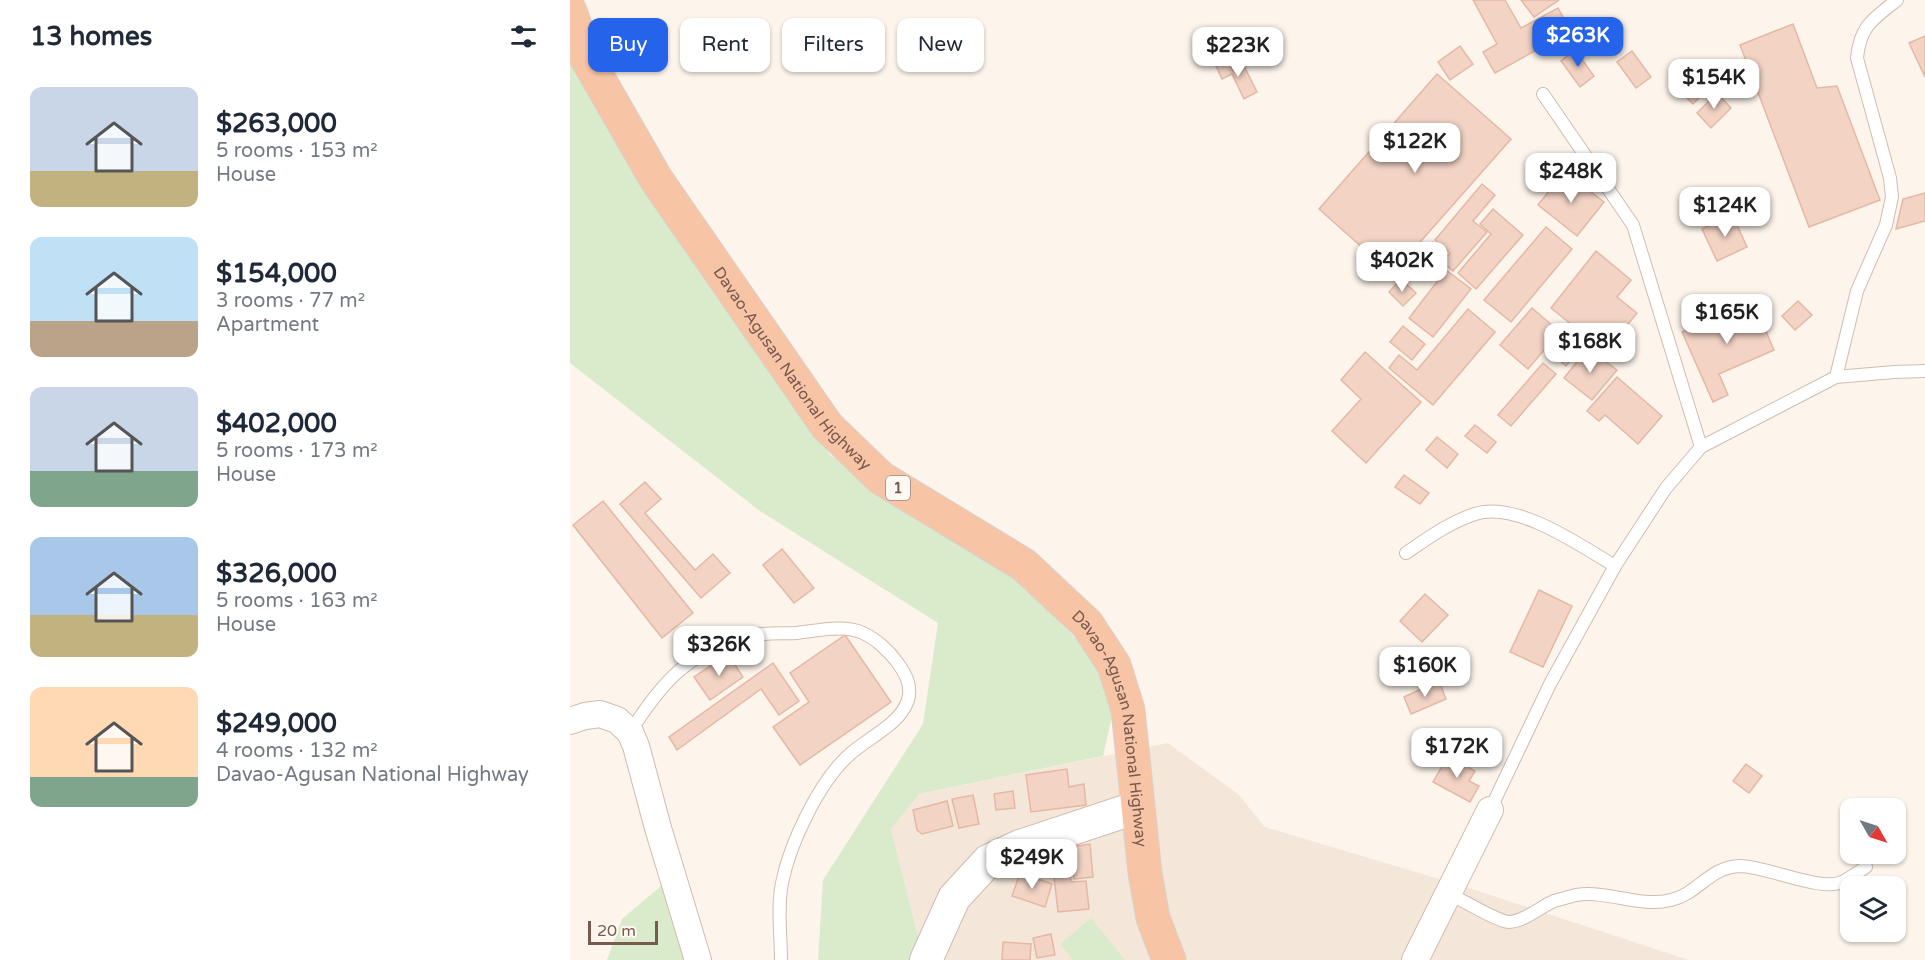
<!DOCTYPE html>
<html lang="en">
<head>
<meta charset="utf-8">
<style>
	:root { --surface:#fff; --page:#f6f6f7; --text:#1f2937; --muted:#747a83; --accent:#2563eb }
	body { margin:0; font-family:"Varela Round",sans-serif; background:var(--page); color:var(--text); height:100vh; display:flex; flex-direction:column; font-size:22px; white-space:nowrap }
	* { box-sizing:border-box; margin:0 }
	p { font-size:20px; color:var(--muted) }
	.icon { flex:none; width:33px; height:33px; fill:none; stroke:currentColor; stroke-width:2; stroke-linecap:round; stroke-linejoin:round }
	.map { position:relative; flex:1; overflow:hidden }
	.sheet { display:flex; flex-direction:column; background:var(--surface); width:570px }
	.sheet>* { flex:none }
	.guide { position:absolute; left:18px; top:18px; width:570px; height:54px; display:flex; gap:12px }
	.needle { width:39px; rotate:129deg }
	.controls { position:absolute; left:1270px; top:798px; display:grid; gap:12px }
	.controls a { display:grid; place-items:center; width:66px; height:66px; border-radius:12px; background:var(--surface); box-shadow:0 2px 4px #0004; font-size:30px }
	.scale { position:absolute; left:18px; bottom:15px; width:70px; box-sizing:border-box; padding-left:6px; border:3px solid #795a4e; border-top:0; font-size:16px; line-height:21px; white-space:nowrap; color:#795a4e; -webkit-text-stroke:4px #fff9f3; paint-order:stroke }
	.price { position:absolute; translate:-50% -51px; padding:0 14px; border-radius:12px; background:#fff; color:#222; font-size:20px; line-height:39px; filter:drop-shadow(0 2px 3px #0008) }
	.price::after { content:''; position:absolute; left:50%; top:36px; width:18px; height:14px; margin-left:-9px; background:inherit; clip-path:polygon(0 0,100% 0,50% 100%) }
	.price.current { background:var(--accent); color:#fff }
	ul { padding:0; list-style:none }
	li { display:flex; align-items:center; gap:18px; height:150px; padding:0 30px }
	li span { display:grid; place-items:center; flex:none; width:168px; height:120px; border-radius:12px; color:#555 }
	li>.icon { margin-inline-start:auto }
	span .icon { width:72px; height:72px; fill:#fffc; stroke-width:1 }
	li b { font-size:26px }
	h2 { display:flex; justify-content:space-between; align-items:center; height:72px; padding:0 30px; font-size:26px }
	.chip { padding:0 21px; border-radius:12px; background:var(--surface); box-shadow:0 2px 4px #0004; font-size:21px; line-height:54px }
	.chip.current { background:var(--accent); color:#fff }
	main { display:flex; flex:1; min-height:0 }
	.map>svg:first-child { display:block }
	.residential { fill:#f4e7da }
	.green { fill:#d9ebca }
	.building { fill:#f2d3c4; stroke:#e5b8a4; stroke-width:1.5 }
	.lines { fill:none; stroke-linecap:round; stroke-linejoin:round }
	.service-casing { stroke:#d0bcb0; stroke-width:14 }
	.minor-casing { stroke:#d0bcb0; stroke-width:28 }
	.tertiary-casing { stroke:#d0bcb0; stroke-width:34 }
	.trunk-casing { stroke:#d9d1cd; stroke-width:35 }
	.service { stroke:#fff; stroke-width:12 }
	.minor { stroke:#fff; stroke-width:26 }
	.tertiary { stroke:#fff; stroke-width:32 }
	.trunk { stroke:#f7c4a6; stroke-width:33 }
	.labels { text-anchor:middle; stroke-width:4.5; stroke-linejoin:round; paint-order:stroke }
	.shield { fill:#fff9f3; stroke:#a18a80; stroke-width:1.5 }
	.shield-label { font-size:15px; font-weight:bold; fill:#795a4e }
	.street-label { font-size:16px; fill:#795a4e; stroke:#fff9f3 }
</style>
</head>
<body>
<main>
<section class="sheet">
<h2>13 homes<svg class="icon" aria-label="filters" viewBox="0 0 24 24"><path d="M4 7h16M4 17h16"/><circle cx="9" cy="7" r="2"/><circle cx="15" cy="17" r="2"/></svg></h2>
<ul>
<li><span style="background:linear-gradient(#c9d6e8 70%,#c2b280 0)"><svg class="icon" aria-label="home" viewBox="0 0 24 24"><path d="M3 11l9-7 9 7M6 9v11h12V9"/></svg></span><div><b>$263,000</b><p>5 rooms · 153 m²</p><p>House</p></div></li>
<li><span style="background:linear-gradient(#bfe0f5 70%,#b9a48a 0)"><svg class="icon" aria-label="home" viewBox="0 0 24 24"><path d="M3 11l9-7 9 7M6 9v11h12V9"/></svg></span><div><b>$154,000</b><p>3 rooms · 77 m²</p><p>Apartment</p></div></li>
<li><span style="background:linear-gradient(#c9d6e8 70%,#7fa58c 0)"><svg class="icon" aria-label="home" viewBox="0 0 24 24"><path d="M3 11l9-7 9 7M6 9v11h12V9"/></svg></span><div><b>$402,000</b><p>5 rooms · 173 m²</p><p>House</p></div></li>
<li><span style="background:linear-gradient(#a9c7e8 65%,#c2b280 0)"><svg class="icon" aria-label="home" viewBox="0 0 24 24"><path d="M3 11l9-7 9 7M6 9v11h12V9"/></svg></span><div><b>$326,000</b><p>5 rooms · 163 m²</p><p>House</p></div></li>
<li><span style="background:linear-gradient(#ffd9b3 75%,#7fa58c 0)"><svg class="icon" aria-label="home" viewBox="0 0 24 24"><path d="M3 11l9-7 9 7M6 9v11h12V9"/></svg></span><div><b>$249,000</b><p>4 rooms · 132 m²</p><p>Davao-Agusan National Highway</p></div></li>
</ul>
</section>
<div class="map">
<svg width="1355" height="960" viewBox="0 0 1355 960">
	<rect width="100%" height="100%" fill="#fdf5ec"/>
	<path class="residential" d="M598,743L668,794L695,827L896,887L1119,960H354L321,829L340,796Z"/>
	<g class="green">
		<path d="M0,28L62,167L260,455L410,542L521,654L545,703L533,756L349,794L321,829L354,960H248L253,880L353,724L368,623L190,511L0,363Z"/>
		<path d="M97,881L123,960H37L52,919Z"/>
		<path d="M521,918L555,960H503L490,944Z"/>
	</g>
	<g class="building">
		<path d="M903,0H935L951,28L988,8L1001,31L925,73L913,52L927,44Z"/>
		<path d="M951,0H989L964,17Z"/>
		<path d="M1223,24L1247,88L1267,86L1310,200L1239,227L1170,45Z"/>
		<path d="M1355,36V77L1339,43Z"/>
		<path d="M890,46L903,64L880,80L868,62Z"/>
		<path d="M1005,50L1024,76L1010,87L991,61Z"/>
		<path d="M1062,51L1081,77L1066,88L1047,62Z"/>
		<path d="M658,60L663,71L674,66L687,92L674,99L662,74L652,79L646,66Z"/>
		<path d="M1128,61L1147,80L1123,104L1104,85Z"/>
		<path d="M867,74L941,139L822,274L749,209Z"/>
		<path d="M1147,93L1161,108L1141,128L1127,113Z"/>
		<path d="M995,171L1034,202L1007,236L968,205Z"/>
		<path d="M912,184L925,195L903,221L917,232L883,271L872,262L880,253L865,240Z"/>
		<path d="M1355,193V221L1326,229L1333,199Z"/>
		<path d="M923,209L953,235L906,289L888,273L921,234L910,224Z"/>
		<path d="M1162,214L1177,247L1147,261L1132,229Z"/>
		<path d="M976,227L1002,249L941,322L914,300Z"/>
		<path d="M863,242L877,254L854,279L841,267Z"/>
		<path d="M1026,251L1061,280L1047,297L1067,313L1044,341L1033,332L1024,343L981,308Z"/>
		<path d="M876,270L901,289L863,337L839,318Z"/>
		<path d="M831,279L846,293L833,306L819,292Z"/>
		<path d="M1183,301L1204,350L1149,374L1158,395L1143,402L1112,332Z"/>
		<path d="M1228,301L1242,315L1225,330L1212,316Z"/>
		<path d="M962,308L1010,349L996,366L975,349L958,369L930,345Z"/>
		<path d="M898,309L925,332L863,405L819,368L829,355L847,370Z"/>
		<path d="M833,326L855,344L842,360L820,342Z"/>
		<path d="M1018,348L1047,370L1022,400L994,378Z"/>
		<path d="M795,352L851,402L796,463L762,431L791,399L771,380Z"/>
		<path d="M973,363L986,374L941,426L928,415Z"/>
		<path d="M1047,377L1092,416L1068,444L1035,415L1029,421L1017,411Z"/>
		<path d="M905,425L926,442L917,453L895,436Z"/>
		<path d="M867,437L888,454L877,468L856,450Z"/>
		<path d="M834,475L859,493L850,504L825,487Z"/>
		<path d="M75,482L91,499L75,513L125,570L143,554L160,573L131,598L50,504Z"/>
		<path d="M33,501L123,613L92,638L3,525Z"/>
		<path d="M212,549L244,588L224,603L193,565Z"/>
		<path d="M969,590L1002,606L973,667L940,652Z"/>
		<path d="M855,594L878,615L852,642L830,621Z"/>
		<path d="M275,635L321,702L230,765L203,727L239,702L220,673Z"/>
		<path d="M158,654L173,677L140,700L124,677Z"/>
		<path d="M203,663L229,701L209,715L191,689L107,750L99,737Z"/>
		<path d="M869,681L876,699L841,714L834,697Z"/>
		<path d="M878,756L905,771L899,781L909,786L900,802L863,782Z"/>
		<path d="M1176,764L1192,776L1179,793L1163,781Z"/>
		<path d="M497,769L499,787L514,784L516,805L461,812L456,775Z"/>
		<path d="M443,791L445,808L426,810L424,794Z"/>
		<path d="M403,795L409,824L389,828L382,799Z"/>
		<path d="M377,801L383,826L352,834L347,830L343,810Z"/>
		<path d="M520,844L523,877L504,879L501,847Z"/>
		<path d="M498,857L501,882L516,881L519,909L488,912L482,859Z"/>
		<path d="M450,873L482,884L475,907L442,896Z"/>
		<path d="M481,934L485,955L467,958L463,938Z"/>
		<path d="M433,942L461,944L460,960H432Z"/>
	</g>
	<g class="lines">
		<defs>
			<g id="service">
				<path d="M973,94L1063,225L1131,447"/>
				<path d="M1266,377L1287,291L1316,225L1322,197L1320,178L1287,58C1290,26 1303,19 1327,0"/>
				<path d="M836,553C858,538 880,522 905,514C946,500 1011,546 1045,566"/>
				<path d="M60,732C91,684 115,655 171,638C188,632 208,634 226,633C246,631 274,624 293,633C306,639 319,651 327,662C336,674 342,686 338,700C330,725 297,738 279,755C249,782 220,843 212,883C207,907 211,935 211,960"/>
				<path d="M920,810L980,684L1045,566L1096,488L1131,447L1266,377L1324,372L1355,371"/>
				<path d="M878,893C890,899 929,922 939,922C955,921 970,907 984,901C991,899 999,897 1006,895C1039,890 1069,908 1101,900C1128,894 1139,867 1170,866C1196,866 1250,892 1272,882C1280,878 1288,872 1296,867"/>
			</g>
			<g id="minor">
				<path d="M0,721L15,716L30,714L47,720L60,732L66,746L88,828L128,960"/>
				<path d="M845,960L920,810"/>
			</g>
			<path id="tertiary" d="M356,960L384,898L418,861L450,846L568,807"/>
			<g id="trunk">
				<path id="s1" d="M0,11L16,57L86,179L257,426L311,478L454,565L517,624L544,665L558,710L575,873L583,918L599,960"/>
			</g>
		</defs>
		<use href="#service" class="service-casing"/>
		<use href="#minor" class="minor-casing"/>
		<use href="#tertiary" class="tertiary-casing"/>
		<use href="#trunk" class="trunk-casing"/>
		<use href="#service" class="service"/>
		<use href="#minor" class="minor"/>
		<use href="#tertiary" class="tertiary"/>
		<use href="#trunk" class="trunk"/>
	</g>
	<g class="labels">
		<rect class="shield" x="316" y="476" width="24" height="24" rx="4.5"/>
		<g class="shield-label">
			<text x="328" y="493">1</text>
		</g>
		<g class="street-label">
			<text dy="6" stroke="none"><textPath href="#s1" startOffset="423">Davao-Agusan National Highway</textPath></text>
			<text dy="6" stroke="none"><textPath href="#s1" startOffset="927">Davao-Agusan National Highway</textPath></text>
		</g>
	</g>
</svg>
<div class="controls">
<a><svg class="needle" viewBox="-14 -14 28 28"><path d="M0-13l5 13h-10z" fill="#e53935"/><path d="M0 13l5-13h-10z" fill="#747a83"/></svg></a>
<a><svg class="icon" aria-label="layers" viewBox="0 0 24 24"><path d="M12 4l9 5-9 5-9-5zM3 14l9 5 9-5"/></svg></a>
</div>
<div class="scale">20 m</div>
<b class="price current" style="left:1008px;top:68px">$263K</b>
<b class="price" style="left:668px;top:78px">$223K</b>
<b class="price" style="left:1144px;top:110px">$154K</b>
<b class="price" style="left:845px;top:174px">$122K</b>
<b class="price" style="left:1001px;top:204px">$248K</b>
<b class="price" style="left:1155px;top:238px">$124K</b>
<b class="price" style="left:832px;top:293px">$402K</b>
<b class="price" style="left:1157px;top:345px">$165K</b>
<b class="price" style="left:1020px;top:374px">$168K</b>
<b class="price" style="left:149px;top:677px">$326K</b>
<b class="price" style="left:855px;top:698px">$160K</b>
<b class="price" style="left:887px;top:779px">$172K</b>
<b class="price" style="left:462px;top:890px">$249K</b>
<div class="guide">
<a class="chip current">Buy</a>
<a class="chip">Rent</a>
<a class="chip">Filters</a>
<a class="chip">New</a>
</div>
</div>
</main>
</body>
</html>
